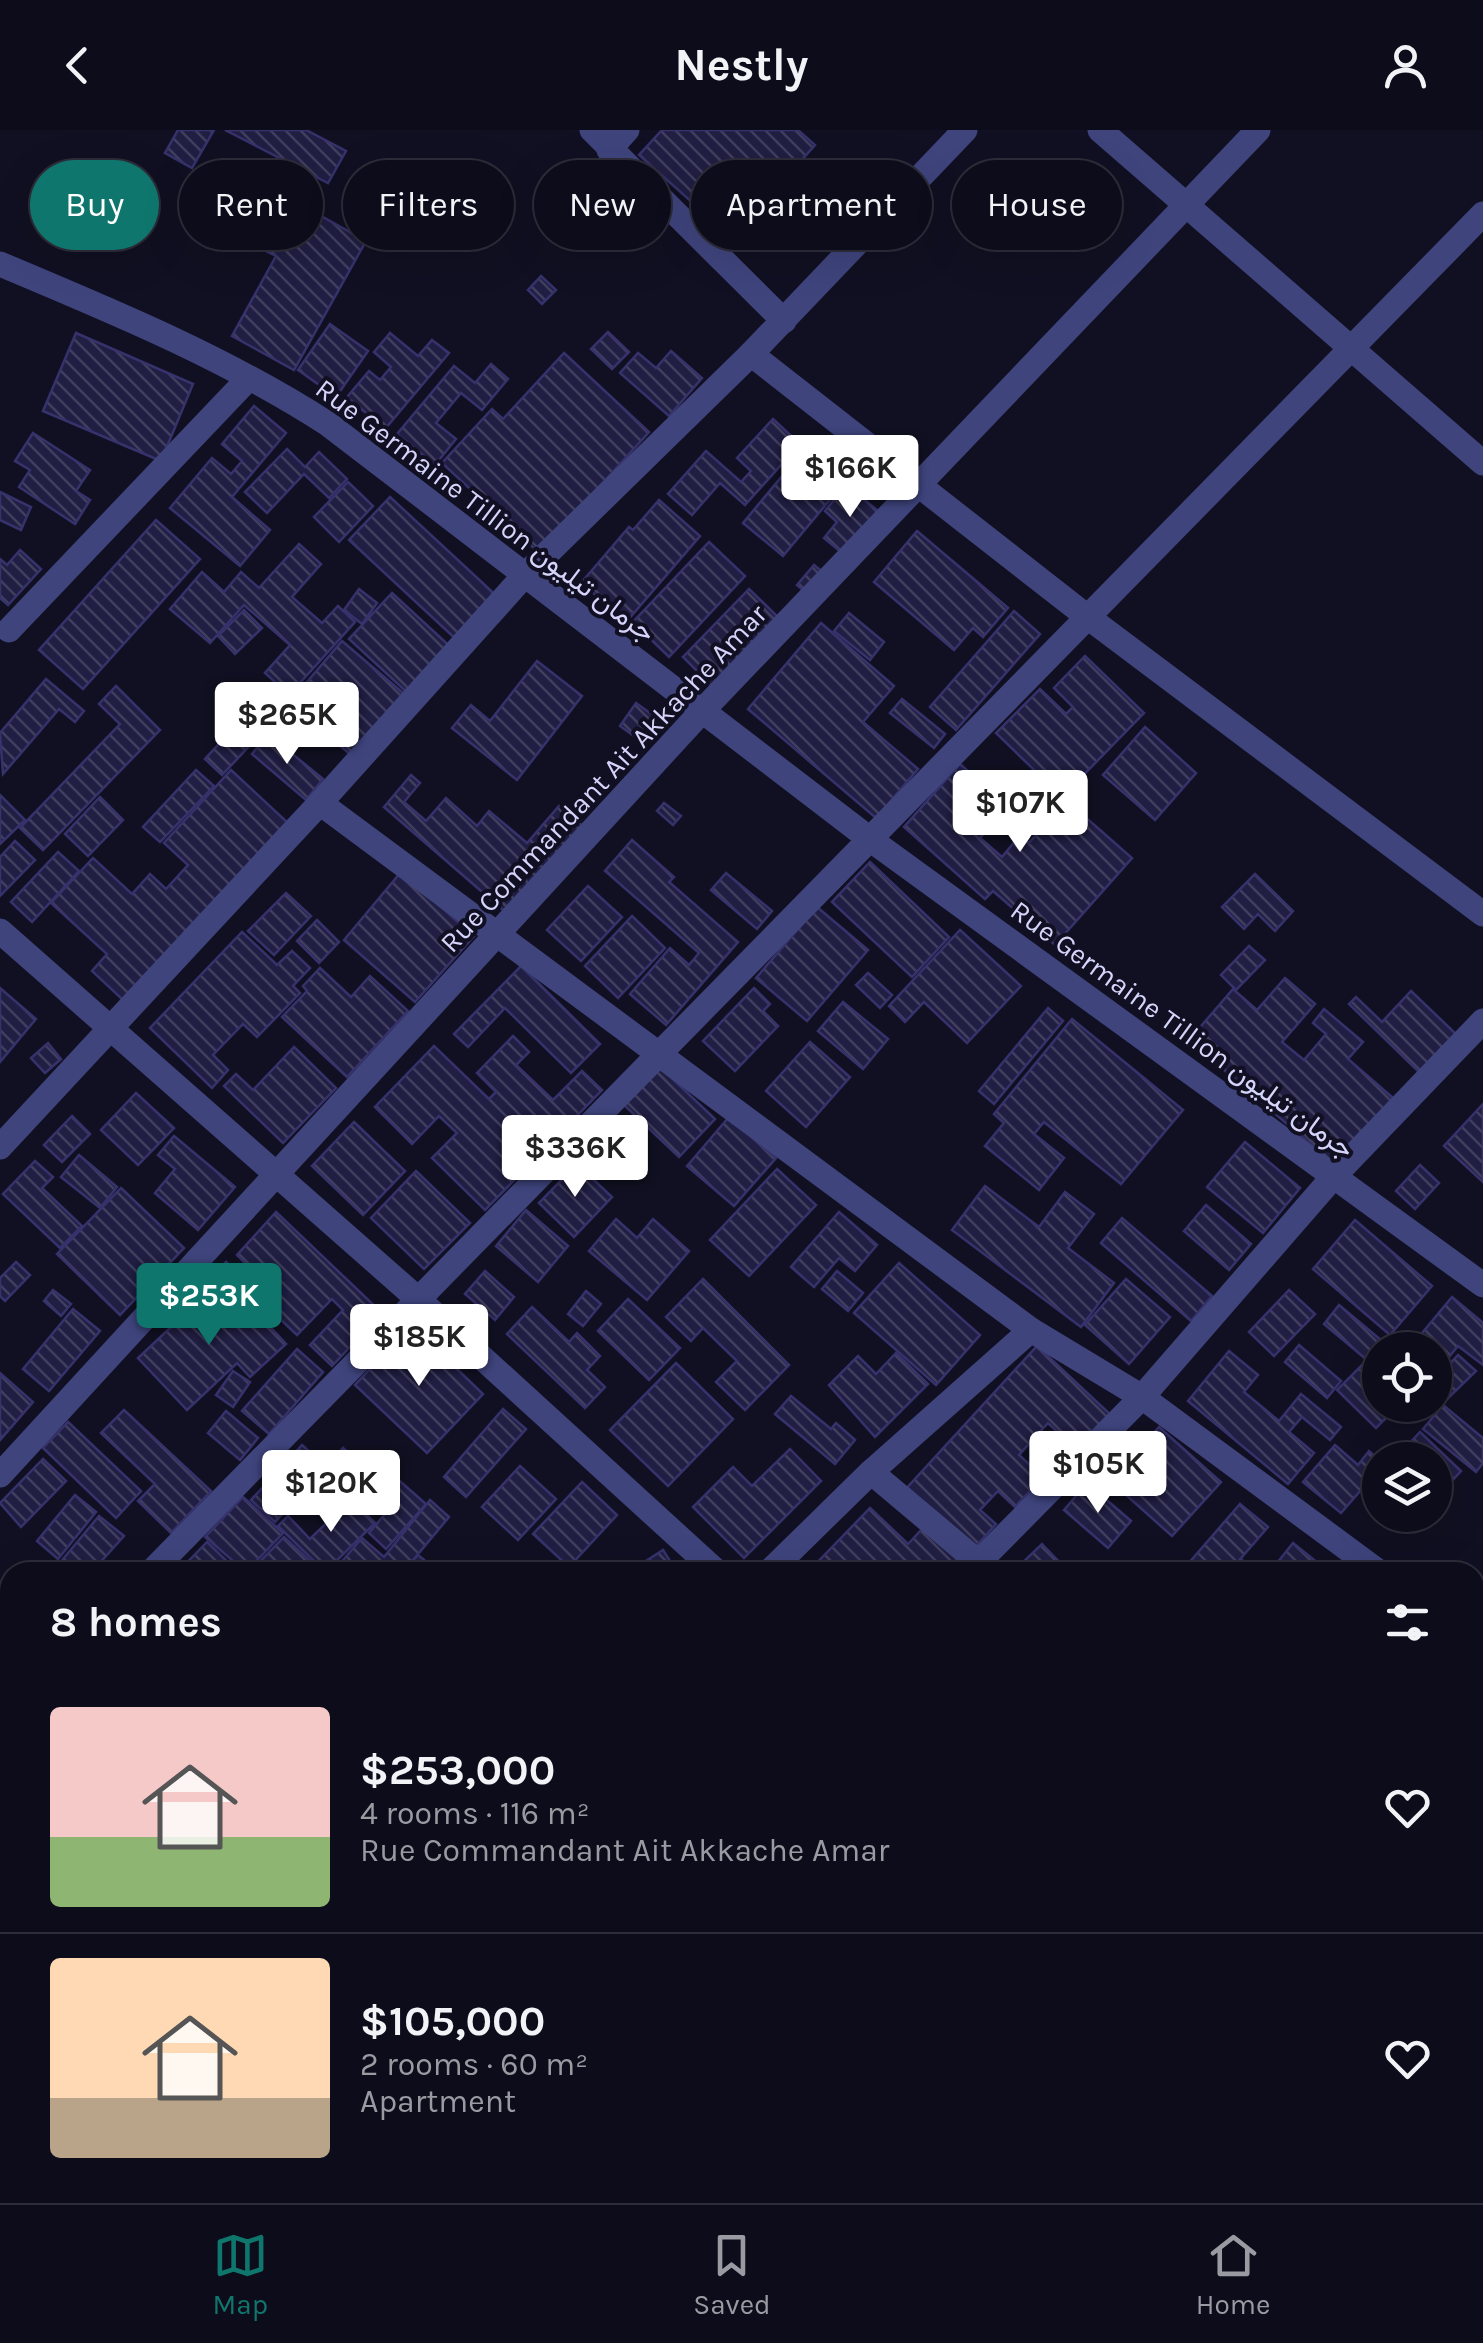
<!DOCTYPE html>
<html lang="en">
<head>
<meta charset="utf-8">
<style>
	:root { --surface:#0d0c1a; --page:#161523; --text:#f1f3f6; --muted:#9a9ba2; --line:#2d2c39; --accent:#0f766e }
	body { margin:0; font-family:Karla,Vazirmatn,sans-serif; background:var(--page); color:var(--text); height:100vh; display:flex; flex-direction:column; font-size:38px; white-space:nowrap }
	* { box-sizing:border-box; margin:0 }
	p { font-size:32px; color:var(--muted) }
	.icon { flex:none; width:55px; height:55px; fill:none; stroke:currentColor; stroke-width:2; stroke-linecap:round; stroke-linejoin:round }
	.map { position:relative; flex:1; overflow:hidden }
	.panel { position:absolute; left:0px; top:1432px; width:1485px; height:642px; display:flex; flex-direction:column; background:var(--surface); border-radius:30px 30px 0 0; box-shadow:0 10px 40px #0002,0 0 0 2px var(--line) }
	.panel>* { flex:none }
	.hud { position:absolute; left:30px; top:30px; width:1425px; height:90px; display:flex; gap:20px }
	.buttons { position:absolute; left:1362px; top:1202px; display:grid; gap:20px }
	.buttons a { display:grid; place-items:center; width:90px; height:90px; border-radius:50%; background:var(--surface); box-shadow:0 10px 40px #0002,0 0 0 2px var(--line); font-size:50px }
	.price { position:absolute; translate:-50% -85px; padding:0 22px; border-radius:10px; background:#fff; color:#222; font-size:32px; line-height:65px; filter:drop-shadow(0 2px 5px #0008) }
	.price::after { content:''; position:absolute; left:50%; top:60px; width:30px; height:22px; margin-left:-15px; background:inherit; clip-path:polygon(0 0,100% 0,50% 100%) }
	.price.selected { background:var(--accent); color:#fff }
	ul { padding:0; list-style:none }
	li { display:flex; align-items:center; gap:30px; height:250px; padding:0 50px }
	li+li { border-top:2px solid var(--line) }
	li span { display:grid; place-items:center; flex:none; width:280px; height:200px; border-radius:10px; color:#555 }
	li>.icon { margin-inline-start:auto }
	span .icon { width:120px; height:120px; fill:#fffc; stroke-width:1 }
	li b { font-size:42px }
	h2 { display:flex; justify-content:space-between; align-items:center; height:120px; padding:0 50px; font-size:42px }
	.tag { padding:0 35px; border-radius:45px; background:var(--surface); box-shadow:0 10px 40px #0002,0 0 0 2px var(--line); font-size:35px; line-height:90px }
	.tag.selected { background:var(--accent); color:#fff }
	header { display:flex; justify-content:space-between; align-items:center; height:130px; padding:0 50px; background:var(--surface); font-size:45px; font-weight:700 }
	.dock { display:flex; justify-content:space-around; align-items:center; height:140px; border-top:2px solid var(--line); background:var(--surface); font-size:28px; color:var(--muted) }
	.dock a { display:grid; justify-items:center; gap:5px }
	.dock .selected { color:var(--accent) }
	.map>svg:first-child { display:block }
	.building { fill:url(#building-back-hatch); stroke:#36326c; stroke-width:2.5 }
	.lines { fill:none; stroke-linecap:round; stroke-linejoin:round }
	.minor { stroke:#3f447d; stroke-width:25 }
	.labels { text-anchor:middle; stroke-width:8; stroke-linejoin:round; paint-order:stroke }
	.street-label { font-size:28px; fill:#d5d5fb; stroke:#111022 }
</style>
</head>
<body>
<header><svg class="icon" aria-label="back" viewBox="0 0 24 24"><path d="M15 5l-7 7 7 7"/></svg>Nestly<svg class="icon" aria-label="person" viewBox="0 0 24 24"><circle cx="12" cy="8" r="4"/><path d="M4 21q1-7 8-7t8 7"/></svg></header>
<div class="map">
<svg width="1483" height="2073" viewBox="0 0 1483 2073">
	<defs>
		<pattern id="building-back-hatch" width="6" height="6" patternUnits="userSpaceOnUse" patternTransform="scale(2.5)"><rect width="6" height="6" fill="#201e42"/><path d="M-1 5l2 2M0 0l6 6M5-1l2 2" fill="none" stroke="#403e5e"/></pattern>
	</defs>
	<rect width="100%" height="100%" fill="#111022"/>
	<g class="building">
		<path d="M178,0H214L192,38L165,23Z"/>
		<path d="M225,0H306L346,21L328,53Z"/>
		<path d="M662,0H798L815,15L732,108L639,25Z"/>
		<path d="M294,71L366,111L294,240L232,206L276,126L266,121Z"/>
		<path d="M541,146L556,160L542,174L528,160Z"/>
		<path d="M330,194L368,221L336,267L298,240Z"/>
		<path d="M608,202L629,222L612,239L591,219Z"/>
		<path d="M76,203L193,254L161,331L43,281Z"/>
		<path d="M390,203L418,226L432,210L449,223L385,299L347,267L369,241L380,250L391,237L374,222Z"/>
		<path d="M671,221L702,248L669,286L620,243L638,223L656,238Z"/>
		<path d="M564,223L649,302L539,423L442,333L492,279L503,289Z"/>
		<path d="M491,234L508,249L482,280L461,263L436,293L456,309L435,335L397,304L454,236L475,253Z"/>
		<path d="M254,276L286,303L232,367L270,400L240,436L170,378L212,328L231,344L242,331L222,314Z"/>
		<path d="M773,289L800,314L745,375L720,353L692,385L668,364L706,321L741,352L751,341L737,328Z"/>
		<path d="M33,303L90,340L76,361L90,370L75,394L19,357L30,340L15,331Z"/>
		<path d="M287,319L305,337L319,322L347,349L329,368L304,344L267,383L245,362Z"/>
		<path d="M803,321L843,354L783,426L743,393Z"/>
		<path d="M348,352L373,376L339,412L314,387Z"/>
		<path d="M846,355L882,384L847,427L824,408L837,392L825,381Z"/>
		<path d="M0,362L31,377L21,400L0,390Z"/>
		<path d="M390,367L500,469L460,513L349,410Z"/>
		<path d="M659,370L700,406L627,491L581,453L629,397L633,400Z"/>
		<path d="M156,390L200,429L83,559L39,520Z"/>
		<path d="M917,401L1008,478L983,507L973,498L954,520L874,452Z"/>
		<path d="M709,412L745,446L669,527L633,492Z"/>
		<path d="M299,414L321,434L292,467L322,493L338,476L355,492L289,565L265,543L290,515L244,475L210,513L170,479L202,442L224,462L241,442L259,458Z"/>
		<path d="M20,420L41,439L8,475L0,468V429L7,435Z"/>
		<path d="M814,435L825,444L808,464L797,455Z"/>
		<path d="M359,459L377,473L362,494L344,480Z"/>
		<path d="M749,459L781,490L715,559L683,527Z"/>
		<path d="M392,463L455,521L412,567L349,509Z"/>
		<path d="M244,480L262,498L235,524L218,506Z"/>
		<path d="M1014,481L1040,504L956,600L930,577Z"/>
		<path d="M849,483L884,512L870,530L834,501Z"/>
		<path d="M821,493L894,556L863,592L918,639L876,688L748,579Z"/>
		<path d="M342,511L404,564L351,625L289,573Z"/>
		<path d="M1085,526L1144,583L1062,667L996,603L1040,559L1066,584L1073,577L1054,558Z"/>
		<path d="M537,531L582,566L517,650L452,598L471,575L490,591Z"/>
		<path d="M46,549L84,581L75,592L59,579L3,644L0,603Z"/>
		<path d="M116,556L160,600L43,720L20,698L120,594L99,574Z"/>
		<path d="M902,569L945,604L934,618L890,583Z"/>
		<path d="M636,573L654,586L638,609L620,596Z"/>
		<path d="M254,576L271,593L222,645L205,629Z"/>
		<path d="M1145,597L1196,643L1155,690L1103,645Z"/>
		<path d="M268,604L323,649L306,670L252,624Z"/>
		<path d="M960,634L1008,677L980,708L1002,727L1020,705L1029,713L1066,670L1132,728L1055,815L993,761L985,769L904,697Z"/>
		<path d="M196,640L214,656L160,712L143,697Z"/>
		<path d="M231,640L288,693L123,870L92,841L107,824L51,773L93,728L132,764L150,744L166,759L188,735L164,713Z"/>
		<path d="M411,645L420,653L404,672L426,691L446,668L477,696L489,681L527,713L559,676L586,699L510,786L384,677Z"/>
		<path d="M0,665L25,690L0,714Z"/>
		<path d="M100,667L123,690L88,726L65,704Z"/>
		<path d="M664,673L681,686L673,695L657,681Z"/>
		<path d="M632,710L674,747L669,752L738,812L666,895L630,864L670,818L689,835L699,823L605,741Z"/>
		<path d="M15,711L35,730L0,766V727Z"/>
		<path d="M58,722L79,741L32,792L11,772Z"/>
		<path d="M870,732L949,807L912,847L832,772Z"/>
		<path d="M401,742L474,806L415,872L344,810Z"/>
		<path d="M726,743L772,781L757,799L711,760Z"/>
		<path d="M1255,744L1293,781L1275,801L1258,784L1244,799L1222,777Z"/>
		<path d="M588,756L622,787L581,831L547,800Z"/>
		<path d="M286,763L311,786L274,825L248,801Z"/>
		<path d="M817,777L868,820L807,891L756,848Z"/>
		<path d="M632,786L665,818L618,868L585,836Z"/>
		<path d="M317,790L339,812L319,833L297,811Z"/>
		<path d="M960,800L1021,856L967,913L924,872L905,892L889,876Z"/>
		<path d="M242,802L277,835L292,821L310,838L293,856L300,863L257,907L243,894L213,925L228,940L212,958L150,898Z"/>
		<path d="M1249,816L1265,830L1236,860L1221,845Z"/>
		<path d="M521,836L600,914L571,943L505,878L468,917L454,904Z"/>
		<path d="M320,838L351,867L370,846L408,881L347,947L282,887L307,861L303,856Z"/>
		<path d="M868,843L892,865L880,878L856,855Z"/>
		<path d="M1285,848L1315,874L1282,912L1304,930L1326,904L1313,893L1324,879L1363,912L1348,929L1393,968L1335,1035L1189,910L1233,859L1257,880Z"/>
		<path d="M0,858L36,889L0,932Z"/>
		<path d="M754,858L770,874L763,881L778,896L735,941L703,911Z"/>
		<path d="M1411,861L1458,906L1421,944L1349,874L1356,867L1382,892Z"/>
		<path d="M843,872L888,909L863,939L818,901Z"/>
		<path d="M1048,878L1063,891L994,974L979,961Z"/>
		<path d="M1072,889L1183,980L1121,1054L1044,992L1034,1004L1064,1028L1039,1060L985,1016L1004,993L994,984Z"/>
		<path d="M513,906L529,922L516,935L553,970L582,941L602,960L485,1080L432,1028L457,1003L439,986L412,1014L375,977L434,916L489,969L496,962L477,943Z"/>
		<path d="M810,912L850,947L806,997L766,961Z"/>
		<path d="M48,913L61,929L45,943L31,928Z"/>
		<path d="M294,917L336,958L283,1013L224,956L236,944L253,960Z"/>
		<path d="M660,937L715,989L679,1027L624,975Z"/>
		<path d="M136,963L174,998L138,1035L101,1000Z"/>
		<path d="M1483,974V1052L1444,1016Z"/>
		<path d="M72,986L90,1004L62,1032L44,1015Z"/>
		<path d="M729,987L776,1028L734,1076L687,1036Z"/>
		<path d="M611,990L639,1014L616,1040L588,1016Z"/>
		<path d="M354,992L405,1041L363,1085L312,1036Z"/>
		<path d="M174,1006L235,1057L198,1100L155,1063L175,1039L158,1025Z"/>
		<path d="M1245,1012L1300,1058L1263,1103L1207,1057Z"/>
		<path d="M79,1025L117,1057L100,1078L61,1047Z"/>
		<path d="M35,1031L53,1047L42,1058L82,1096L60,1118L3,1064Z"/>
		<path d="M577,1034L612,1067L574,1107L539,1073Z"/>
		<path d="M1420,1035L1439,1053L1415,1079L1396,1061Z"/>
		<path d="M777,1039L816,1075L749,1146L710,1110Z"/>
		<path d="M416,1041L470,1093L424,1139L371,1088Z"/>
		<path d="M985,1056L1039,1097L1065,1062L1094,1084L1068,1118L1114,1153L1081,1197L952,1100Z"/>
		<path d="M121,1058L184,1118L120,1185L57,1124Z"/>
		<path d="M1206,1075L1251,1114L1229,1140L1184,1101Z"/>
		<path d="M526,1080L568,1116L538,1152L496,1116Z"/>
		<path d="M276,1082L382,1183L332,1236L310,1215L343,1180L332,1169L297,1205L247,1158L258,1146L237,1125Z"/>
		<path d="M839,1082L877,1115L855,1141L839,1128L814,1157L791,1137Z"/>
		<path d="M1122,1088L1212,1166L1191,1191L1101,1113Z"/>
		<path d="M616,1089L637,1108L653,1089L689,1121L647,1170L589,1121Z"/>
		<path d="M1355,1090L1432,1156L1390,1205L1313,1139Z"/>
		<path d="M16,1132L30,1145L5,1171L0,1166V1148Z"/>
		<path d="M226,1132L249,1154L232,1172L209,1150Z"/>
		<path d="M899,1133L980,1205L936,1255L854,1183Z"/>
		<path d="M485,1141L514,1167L495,1190L465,1164Z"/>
		<path d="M837,1141L863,1163L848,1181L822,1159Z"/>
		<path d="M703,1149L789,1235L745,1280L716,1252L737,1231L703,1198L691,1211L666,1187Z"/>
		<path d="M1126,1149L1170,1187L1129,1234L1085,1195Z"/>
		<path d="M202,1159L228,1187L246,1171L286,1214L250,1247L237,1233L187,1280L138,1228L185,1184L180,1180Z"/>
		<path d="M53,1160L71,1174L61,1186L44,1171Z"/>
		<path d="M1289,1160L1315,1184L1274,1226L1249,1202Z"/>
		<path d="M586,1161L601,1174L583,1196L568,1184Z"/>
		<path d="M1452,1167L1483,1193V1235L1458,1216L1435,1244V1220H1408Z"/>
		<path d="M628,1169L680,1218L649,1250L598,1201Z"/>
		<path d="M1339,1175L1382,1211L1367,1230L1324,1194Z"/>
		<path d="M532,1177L569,1212L577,1203L600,1226L587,1240L605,1257L585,1278L507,1204Z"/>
		<path d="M73,1179L100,1201L49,1261L23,1239Z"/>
		<path d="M411,1195L483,1264L427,1323L355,1255Z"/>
		<path d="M1299,1215L1341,1251L1327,1268L1285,1232Z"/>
		<path d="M1037,1216L1112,1286L1079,1322L1048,1293L1019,1325L1043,1347L1015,1377L998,1361L980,1380L996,1394L971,1422L904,1361Z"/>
		<path d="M297,1219L323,1242L269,1304L242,1281Z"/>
		<path d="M1229,1221L1258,1245L1244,1262L1279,1291L1301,1264L1341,1297L1330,1310L1302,1287L1289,1302L1314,1323L1288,1354L1188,1271Z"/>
		<path d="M896,1223L928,1254L875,1307L829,1255L858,1226L876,1244Z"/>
		<path d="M1458,1225L1476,1241L1439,1277L1435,1250Z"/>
		<path d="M676,1233L733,1289L668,1356L610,1300Z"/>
		<path d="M1364,1233L1380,1249V1275H1399L1376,1298L1337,1260Z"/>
		<path d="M233,1241L250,1252L233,1277L216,1265Z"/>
		<path d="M0,1243L33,1272L0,1310Z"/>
		<path d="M791,1266L831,1299L836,1293L855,1310L835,1334L775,1284Z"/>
		<path d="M1443,1275L1483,1308V1333L1476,1342L1423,1299Z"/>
		<path d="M503,1279L526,1299L466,1367L444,1347Z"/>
		<path d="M124,1280L211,1361L171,1403L138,1371L155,1354L101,1303Z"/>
		<path d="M226,1281L258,1308L240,1330L208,1303Z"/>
		<path d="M68,1292L141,1361L116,1388L43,1318Z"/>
		<path d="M1159,1297L1221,1352L1172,1406L1117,1357L1122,1352L1115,1347Z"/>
		<path d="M1420,1302L1461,1341L1447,1356L1435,1345V1330H1420L1407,1316Z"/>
		<path d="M302,1315L326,1337L275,1392L251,1370Z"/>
		<path d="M1335,1315L1358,1335L1369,1321L1380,1331V1338L1341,1383L1303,1352Z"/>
		<path d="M343,1318L376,1348L385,1338L426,1374L386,1419L369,1403L385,1384L328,1335Z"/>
		<path d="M790,1319L821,1351L744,1428L693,1377L733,1337L752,1356Z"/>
		<path d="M43,1329L66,1351L21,1397L0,1373Z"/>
		<path d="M520,1336L556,1369L518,1410L482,1377Z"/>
		<path d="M582,1352L617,1385L569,1437L533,1404Z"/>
		<path d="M1087,1353L1131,1391L1108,1418L1064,1380Z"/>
		<path d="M75,1365L96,1382L58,1429L37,1411Z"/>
		<path d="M243,1367L283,1403L246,1442L205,1407Z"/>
		<path d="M351,1369L375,1393L325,1442L278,1396L288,1386L310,1409Z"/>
		<path d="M430,1370L449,1387L403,1442H333L362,1408L384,1427Z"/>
		<path d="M1240,1374L1268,1397L1229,1442H1181Z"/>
		<path d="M870,1378L908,1414L924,1397L957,1429L945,1442H808Z"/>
		<path d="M99,1386L124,1406L98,1435L107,1442H66L58,1435Z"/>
		<path d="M284,1407L322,1442H250Z"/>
		<path d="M207,1412L238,1442H178Z"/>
		<path d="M1293,1413L1314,1430L1303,1442H1289L1277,1433Z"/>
		<path d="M1042,1414L1064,1437L1058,1442H1013Z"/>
		<path d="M663,1420L677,1442H629Z"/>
		<path d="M418,1425L439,1442H403Z"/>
		<path d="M1242,1430L1257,1442H1231Z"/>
		<path d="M1475,1451L1483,1458V1492L1475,1485Z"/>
		<path d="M0,1496L10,1506V1543L0,1533Z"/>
		<path d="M10,1611V1656L0,1644V1620Z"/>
		<path d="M1483,1763V1828L1475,1821V1771Z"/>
		<path d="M10,1789V1818L0,1824V1791Z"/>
		<path d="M10,1856V1885L0,1874V1864Z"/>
		<path d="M1483,1888V1905L1475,1913V1896Z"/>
		<path d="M10,1922V1947L0,1955V1929Z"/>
		<path d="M1483,1943V1991L1475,1984V1952Z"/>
		<path d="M10,1967V2036L0,2043V1974Z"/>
		<path d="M10,2039V2065H35L40,2073H0V2049Z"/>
		<path d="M169,2065H251L260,2073H178Z"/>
		<path d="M311,2065H375L362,2073H316Z"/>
		<path d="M512,2065H585L577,2073H521Z"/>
		<path d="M678,2065H711L718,2073H685Z"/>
		<path d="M785,2065H809L818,2073H777Z"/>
		<path d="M852,2065H879L888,2073H844Z"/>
		<path d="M929,2065H967L960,2073H938Z"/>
		<path d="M1063,2065H1147L1156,2073H1055Z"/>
		<path d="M1214,2065H1277L1269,2073H1221Z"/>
		<path d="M1325,2065H1419L1427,2073H1333Z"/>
	</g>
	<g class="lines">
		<g class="minor">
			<path d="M592,0L784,191"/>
			<path d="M1100,0L1483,333"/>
			<path d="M609,20L627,0"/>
			<path d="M0,134C112,181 226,228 328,294L871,710L1483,1155"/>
			<path d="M751,224L1085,485L1483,784"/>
			<path d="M9,500L248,249"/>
			<path d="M320,673L1031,1200L1142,1267L1379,1442"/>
			<path d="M0,801L419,1170L717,1442"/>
			<path d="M0,1017L320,673L523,447L751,224L965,0"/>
			<path d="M871,1342L990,1442"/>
			<path d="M0,1345L703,580L1258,0"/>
			<path d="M151,1442L1483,84"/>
			<path d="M769,1442L871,1342L1031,1200"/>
			<path d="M969,1442L1142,1267L1334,1046L1483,891"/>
			<path d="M1475,1513L1483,1519"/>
			<path d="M0,1596L10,1586"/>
			<path d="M1475,1602L1483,1594"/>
			<path d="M1475,1696L1483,1691"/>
			<path d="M0,1842L10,1837"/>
			<path d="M271,2065L278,2073"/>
			<path d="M494,2065L502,2073"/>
			<path d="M1469,2065L1479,2073"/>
			<path d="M100,2073L111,2065"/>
			<path d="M393,2073L408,2065"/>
			<path d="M763,2073L772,2065"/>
			<path d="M1007,2073L1015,2065"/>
		</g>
	</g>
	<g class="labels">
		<g class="street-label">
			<text transform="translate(486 380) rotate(37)" y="10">Rue Germaine Tillion جرمان تيليون</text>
			<text transform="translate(603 648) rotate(-47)" y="10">Rue Commandant Ait Akkache Amar</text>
			<text transform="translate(1183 899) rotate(36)" y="10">Rue Germaine Tillion جرمان تيليون</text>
		</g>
	</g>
</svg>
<div class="buttons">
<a><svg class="icon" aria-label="locate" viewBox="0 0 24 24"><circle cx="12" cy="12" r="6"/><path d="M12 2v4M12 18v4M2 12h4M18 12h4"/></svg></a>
<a><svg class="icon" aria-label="layers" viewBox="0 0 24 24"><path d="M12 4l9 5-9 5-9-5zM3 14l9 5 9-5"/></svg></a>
</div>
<b class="price" style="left:850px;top:390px">$166K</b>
<b class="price" style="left:287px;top:637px">$265K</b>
<b class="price" style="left:1020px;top:725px">$107K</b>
<b class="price" style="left:575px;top:1070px">$336K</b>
<b class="price selected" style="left:209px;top:1218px">$253K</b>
<b class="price" style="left:419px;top:1259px">$185K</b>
<b class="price" style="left:1098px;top:1386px">$105K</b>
<b class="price" style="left:331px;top:1405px">$120K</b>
<div class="hud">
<a class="tag selected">Buy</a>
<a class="tag">Rent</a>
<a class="tag">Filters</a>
<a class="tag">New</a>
<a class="tag">Apartment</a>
<a class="tag">House</a>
</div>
<section class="panel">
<h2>8 homes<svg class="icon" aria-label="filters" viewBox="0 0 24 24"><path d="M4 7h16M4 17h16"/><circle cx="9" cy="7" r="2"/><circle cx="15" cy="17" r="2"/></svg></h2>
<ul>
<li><span style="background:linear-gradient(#f6c9c9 65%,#8fb573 0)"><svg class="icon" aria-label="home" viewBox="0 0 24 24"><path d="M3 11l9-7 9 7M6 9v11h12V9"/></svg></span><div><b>$253,000</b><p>4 rooms · 116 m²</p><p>Rue Commandant Ait Akkache Amar</p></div><svg class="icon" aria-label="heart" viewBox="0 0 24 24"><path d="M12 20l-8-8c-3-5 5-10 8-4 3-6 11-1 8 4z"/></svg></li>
<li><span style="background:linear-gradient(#ffd9b3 70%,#b9a48a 0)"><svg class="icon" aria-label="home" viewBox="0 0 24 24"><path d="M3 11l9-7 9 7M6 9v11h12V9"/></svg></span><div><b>$105,000</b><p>2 rooms · 60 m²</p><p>Apartment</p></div><svg class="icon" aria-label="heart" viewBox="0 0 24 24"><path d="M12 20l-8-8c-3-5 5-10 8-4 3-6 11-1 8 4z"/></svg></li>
</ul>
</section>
</div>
<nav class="dock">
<a class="selected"><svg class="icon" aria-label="map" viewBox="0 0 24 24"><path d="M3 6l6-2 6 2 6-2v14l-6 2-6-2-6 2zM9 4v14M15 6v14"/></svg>Map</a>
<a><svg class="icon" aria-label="saved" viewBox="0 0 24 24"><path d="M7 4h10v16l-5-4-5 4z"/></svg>Saved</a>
<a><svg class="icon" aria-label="home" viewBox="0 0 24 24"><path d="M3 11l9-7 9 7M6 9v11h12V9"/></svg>Home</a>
</nav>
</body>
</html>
